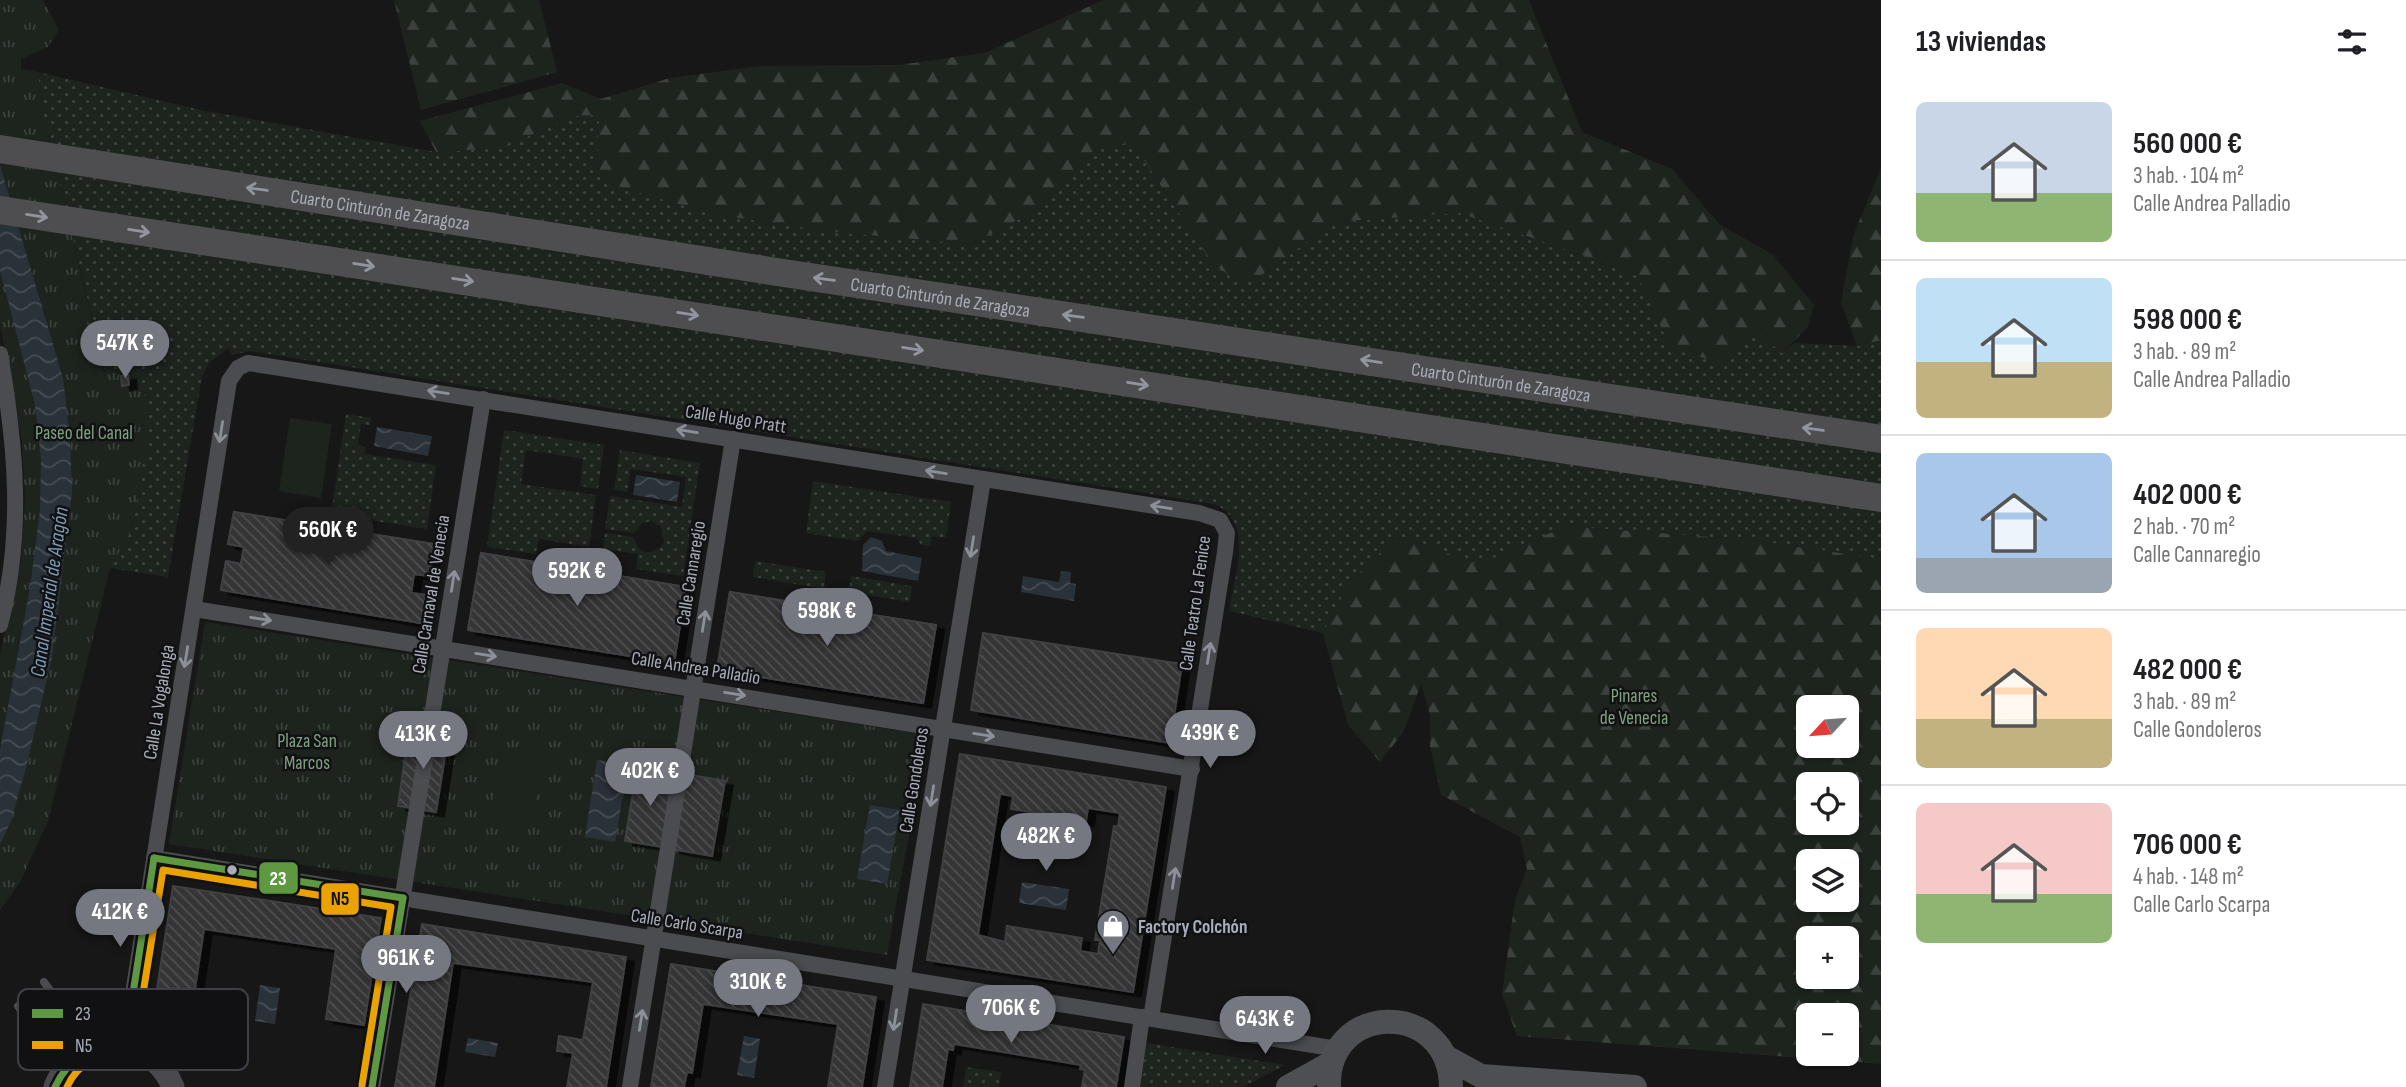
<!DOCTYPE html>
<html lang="es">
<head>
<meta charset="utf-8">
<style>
	:root { --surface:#fff; --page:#f2f2f2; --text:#202124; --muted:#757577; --line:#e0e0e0; --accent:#757880 }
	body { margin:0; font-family:"Sofia Sans Condensed",sans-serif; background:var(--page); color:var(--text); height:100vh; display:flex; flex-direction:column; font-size:26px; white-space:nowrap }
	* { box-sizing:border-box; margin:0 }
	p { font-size:23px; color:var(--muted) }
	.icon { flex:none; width:38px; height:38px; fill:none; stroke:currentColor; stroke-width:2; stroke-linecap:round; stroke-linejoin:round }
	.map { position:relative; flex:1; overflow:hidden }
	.side { display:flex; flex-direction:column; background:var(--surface); width:525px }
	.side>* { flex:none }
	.needle { width:46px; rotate:244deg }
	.fabs { position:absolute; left:1796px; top:695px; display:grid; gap:14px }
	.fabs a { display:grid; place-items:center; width:63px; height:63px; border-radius:10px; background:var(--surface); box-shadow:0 2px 5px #0004; font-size:35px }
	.price { position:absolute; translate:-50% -60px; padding:0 16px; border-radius:24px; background:var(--accent); color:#fff; font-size:23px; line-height:46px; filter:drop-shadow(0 2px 4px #0008) }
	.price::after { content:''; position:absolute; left:50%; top:42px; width:21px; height:16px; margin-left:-10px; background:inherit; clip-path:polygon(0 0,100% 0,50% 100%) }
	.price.active { background:#222; color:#fff }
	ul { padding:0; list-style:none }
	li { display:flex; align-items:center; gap:21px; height:175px; padding:0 35px }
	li+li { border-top:2px solid var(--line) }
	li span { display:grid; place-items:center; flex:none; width:196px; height:140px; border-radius:10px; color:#555 }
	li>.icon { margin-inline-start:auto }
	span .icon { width:84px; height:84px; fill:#fffc; stroke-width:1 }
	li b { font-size:30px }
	h2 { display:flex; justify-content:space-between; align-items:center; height:84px; padding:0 35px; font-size:30px }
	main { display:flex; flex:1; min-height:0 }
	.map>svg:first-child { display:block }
	.grass { fill:url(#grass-dots) }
	.forest { fill:url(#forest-firs); fill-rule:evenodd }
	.park { fill:url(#park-tufts) }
	.pitch { fill:#1d241e }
	.water { fill:url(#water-waves) }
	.building { fill:url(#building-back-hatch); stroke:#3f4043; stroke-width:2; fill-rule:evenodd; filter:url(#shadow) }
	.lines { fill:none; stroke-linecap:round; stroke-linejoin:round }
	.lane { stroke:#4b4c50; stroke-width:8 }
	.street { stroke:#4b4c50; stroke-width:16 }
	.secondary { stroke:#4a4a4e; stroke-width:23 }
	.primary { stroke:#4d4f52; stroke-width:24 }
	.highway { stroke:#4e4e51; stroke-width:28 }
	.bus-1-casing { stroke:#111113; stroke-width:12 }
	.bus-2-casing { stroke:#111113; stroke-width:12 }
	.bus-1 { stroke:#5e9941; stroke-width:7 }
	.bus-2 { stroke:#eaa200; stroke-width:7 }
	.oneway { stroke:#92959e }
	.oneway2 { stroke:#8c9099 }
	.bus-dot { fill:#a8adb8; stroke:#111113; stroke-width:2.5 }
	.labels { text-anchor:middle; stroke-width:5; stroke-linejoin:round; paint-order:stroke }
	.street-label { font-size:19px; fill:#a8adb8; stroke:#111113 }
	.park-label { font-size:19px; fill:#7fa381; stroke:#111113 }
	.poi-label { font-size:19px; font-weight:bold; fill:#a8adb8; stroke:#111113; text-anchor:start }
	.water-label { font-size:21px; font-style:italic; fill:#7f9bb3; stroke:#111113 }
	.key { fill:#111113; stroke:#3e4045; stroke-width:2 }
	.key-label { font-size:19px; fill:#a8adb8 }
	.line-badge { stroke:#111113; stroke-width:2.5 }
	.badge-label { font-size:19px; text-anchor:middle; font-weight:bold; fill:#fff }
	.pale-badge-label { font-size:19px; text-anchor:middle; font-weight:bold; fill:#111 }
</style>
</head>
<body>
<main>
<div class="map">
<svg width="1881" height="1087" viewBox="0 0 1881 1087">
	<defs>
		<pattern id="grass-dots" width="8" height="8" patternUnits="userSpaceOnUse" patternTransform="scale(1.75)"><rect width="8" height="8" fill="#1d241e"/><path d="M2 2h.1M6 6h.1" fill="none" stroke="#3b413d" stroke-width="1.8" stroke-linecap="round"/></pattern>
		<pattern id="forest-firs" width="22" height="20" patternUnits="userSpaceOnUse" patternTransform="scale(1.75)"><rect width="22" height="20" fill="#1d241e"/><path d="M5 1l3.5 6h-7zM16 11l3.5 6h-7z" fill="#3b413d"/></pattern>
		<pattern id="park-tufts" width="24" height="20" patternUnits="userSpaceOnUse" patternTransform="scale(1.75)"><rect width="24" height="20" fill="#1d241e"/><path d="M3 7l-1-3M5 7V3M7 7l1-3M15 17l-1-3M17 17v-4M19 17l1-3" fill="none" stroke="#3b413d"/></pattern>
		<pattern id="water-waves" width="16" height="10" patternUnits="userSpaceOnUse" patternTransform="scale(1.75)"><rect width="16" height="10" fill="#2a3239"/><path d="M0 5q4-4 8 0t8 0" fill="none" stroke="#464d54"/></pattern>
		<pattern id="building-back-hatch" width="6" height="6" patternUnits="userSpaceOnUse" patternTransform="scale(1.75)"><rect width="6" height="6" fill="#353536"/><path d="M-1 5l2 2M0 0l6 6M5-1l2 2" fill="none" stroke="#4f5051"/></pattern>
		<filter id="shadow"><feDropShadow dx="8" dy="4.5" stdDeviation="0" flood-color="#0009"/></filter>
	</defs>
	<rect width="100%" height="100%" fill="#171717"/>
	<g class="grass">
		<path d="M38,72L201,110L436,152L502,148L573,116L600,115L597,164L607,183L712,214L834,232L972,244L1044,206L1096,148L1132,142L1212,263L1254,281L1333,222L1460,213L1637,274L1672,350L1758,333L1782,353L1795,343L1857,346L1881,340V559L1751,540L1566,526L1478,565L1404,537C1359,564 1346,587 1323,633L1229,611C1234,576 1256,522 1214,504L250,351L232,355L228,348L210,362L202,376L168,577L110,568L132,529L105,372L41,105Z"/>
		<path d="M346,414L371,418L370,425L361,424L358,445L366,447L365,454L436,465L427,529L331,514Z"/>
		<path d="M504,430L604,445L598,489L580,486L583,459L526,450L521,484L596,495L589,547L539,539L536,554L487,547Z"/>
		<path d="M620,450L700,463L683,576L636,569L638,554L603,549L605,533L633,537L639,549C649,555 658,552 664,542L661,527L652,521L642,523L634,533L605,529L610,496L682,507L686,477L631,469L627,492L614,490Z"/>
		<path d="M813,481L951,502L946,538L932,536L930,546L921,545L917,538L867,531L858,541L806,533Z"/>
		<path d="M755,561L826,572L824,589L753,577Z"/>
		<path d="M851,576L912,586L910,602L849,592Z"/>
		<path d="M1147,1043L1285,1065L1243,1087H1140Z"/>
		<path d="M966,1067L1001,1072L999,1087H963Z"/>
	</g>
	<g class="forest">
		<path d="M394,0H539L557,72L421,110Z"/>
		<path d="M1104,0H1529L1582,132L1672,169L1720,225L1772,254L1814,305L1808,327L1782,353L1758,333L1719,362L1671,349L1637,274L1460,213L1333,222L1254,281L1230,276L1212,263L1132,142L1096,148L1044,206L972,244L834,232L712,214L607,183L597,164L599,115L573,116L503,148L436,152L420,121L562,83L601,99L670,78L760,66L899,65L984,53Z"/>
		<path d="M1881,169V340L1857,346L1841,302L1854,233Z"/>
		<path d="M1566,526L1751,540L1881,559V1064L1517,1036L1502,994L1515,900L1527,869L1520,837L1441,795L1430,746V715L1421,684L1404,731L1380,762L1348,725L1323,633C1346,587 1359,564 1404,537L1478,565ZM1808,707H1846V746H1808ZM1808,784H1846V822H1808ZM1846,861V900H1808V861ZM1808,938H1846V976H1808ZM1808,1015H1846V1054H1808Z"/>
	</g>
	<g class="park">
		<path d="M0,0H43L59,30L48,47L21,59V69L38,72L41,105L104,372L136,368L147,403L149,428L132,529L110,568L48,821L20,882L0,910V654L21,560L25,500L22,441L0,324Z"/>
		<path d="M205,622L927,735L887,955L169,844Z"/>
	</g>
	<g class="pitch">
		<path d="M290,418L332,424L321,498L279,491Z"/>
		<path d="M500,748L542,755L531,828L489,822Z"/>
	</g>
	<g class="water">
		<path d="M0,165L63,378L70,439L72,492L52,657L26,768L11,821L0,845V750L30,588L40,510L41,459L35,405L0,270Z"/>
		<path d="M377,427L432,436L428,456L374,446Z"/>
		<path d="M636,475L680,482L677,502L633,495Z"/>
		<path d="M871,537L882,541L886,551L922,558L918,581L862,571L863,545Z"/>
		<path d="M1061,571L1071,572L1070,583L1076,584L1074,601L1021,592L1023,576L1059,582Z"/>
		<path d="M597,760L628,765L615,842L585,837Z"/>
		<path d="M870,805L900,810L887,884L857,879Z"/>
		<path d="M1022,882L1069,889L1066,910L1019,903Z"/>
		<path d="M260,985L280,988L275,1024L255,1021Z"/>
		<path d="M744,1036L760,1039L754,1078L737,1075Z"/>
		<path d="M468,1038L498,1043L495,1057L465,1052Z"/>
	</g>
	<g class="building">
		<path d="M128,375L129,385L122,386L121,376Z"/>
		<path d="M234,512L434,544L429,576L414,574L411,593L426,595L421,623L221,590L226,561L241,564L244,547L228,544ZM257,548L280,552L276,571L254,567ZM292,554L325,560L322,577L289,572ZM338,561L366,566L363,584L335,579ZM378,568L403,572L400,591L376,587Z"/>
		<path d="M234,512L434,544L429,576L414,574L411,593L426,595L421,623L221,590L226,561L241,564L244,547L228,544Z"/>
		<path d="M481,553L686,587L674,663L468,630ZM513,589L547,594L543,616L510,611ZM563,596L597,602L593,624L559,618ZM613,604L647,610L643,632L609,626Z"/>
		<path d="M481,553L686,587L674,663L468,630Z"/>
		<path d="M730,592L936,625L923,703L717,670ZM765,627L799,632L796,654L762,648ZM815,635L849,640L845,662L811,656ZM863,641L896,647L893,669L859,663Z"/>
		<path d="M730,592L936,625L923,703L717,670Z"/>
		<path d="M983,633L1182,664L1170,743L971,710Z"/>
		<path d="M409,731L448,737L436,812L398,806Z"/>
		<path d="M960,754L1166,787L1133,992L927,960ZM1000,794L1013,796L1011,809L1086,821L1088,808L1120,813L1118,827L1114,826L1095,940H1100L1098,954L1080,951L1082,938L1007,926L1005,942L978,935Z"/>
		<path d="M637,768L675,774L663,847L625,841Z"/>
		<path d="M686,774L725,781L712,856L672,849Z"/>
		<path d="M173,886L381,918L364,1025L326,1019L336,949L204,929L194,995L157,989Z"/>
		<path d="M422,924L626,957L606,1087H567L573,1053L557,1051L559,1036L583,1040L593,982L453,963L434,1087H395Z"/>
		<path d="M671,964L876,997L862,1087H828L838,1024L703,1004L692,1073L687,1072L684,1087H651Z"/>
		<path d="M923,1004L1124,1037L1116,1087H1082L1085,1070L1080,1069L1081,1065L954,1044L953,1050L948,1049L942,1087H910Z"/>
	</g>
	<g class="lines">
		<g class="lane">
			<path d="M44,982L92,1048"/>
			<path d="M18,1006L62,1070"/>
		</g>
		<g class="street">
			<path d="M0,354C16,446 24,534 0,625"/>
			<path d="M194,609L1192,769"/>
			<path d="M154,858L1338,1049"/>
			<path d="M125,1045L229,381L238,368L248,363L1199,513L1220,520L1227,533L1225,552L1151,1018"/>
			<path d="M372,1087L483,399"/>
			<path d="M630,1087L733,439"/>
			<path d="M885,1087L983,480"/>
			<path d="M1132,1087L1142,1017"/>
		</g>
		<path class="secondary" d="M55,1087C76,1032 151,1032 173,1087"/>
		<g class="primary">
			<path d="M1446,1057L1481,1076L1635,1087"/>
			<path d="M1288,1087L1331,1063"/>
			<path d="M1329,1087C1326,1001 1450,999 1451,1087"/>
		</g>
		<g class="highway">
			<path id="s1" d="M0,149L777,272L1881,439"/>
			<path d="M0,210L1881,498"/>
		</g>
		<defs>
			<g id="bus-1">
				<path d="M154,858L403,898"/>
				<path d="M125,1045L154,858"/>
				<path d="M55,1087C69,1057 92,1044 125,1045"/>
				<path d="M372,1087L403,898"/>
			</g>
			<path id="bus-2" d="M67,1087C87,1044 120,1066 134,1049L163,870L391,907L362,1085"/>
		</defs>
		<use href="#bus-1" class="bus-1-casing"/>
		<use href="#bus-2" class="bus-2-casing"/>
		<use href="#bus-1" class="bus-1"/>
		<use href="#bus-2" class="bus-2"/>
	</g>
	<defs><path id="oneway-shaft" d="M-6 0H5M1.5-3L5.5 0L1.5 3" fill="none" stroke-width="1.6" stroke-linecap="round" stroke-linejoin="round" transform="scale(1.75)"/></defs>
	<g class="oneway">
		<use href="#oneway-shaft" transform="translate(257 189) rotate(-172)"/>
		<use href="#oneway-shaft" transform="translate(37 216) rotate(9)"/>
		<use href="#oneway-shaft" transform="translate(139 231) rotate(9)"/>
		<use href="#oneway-shaft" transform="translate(364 265) rotate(9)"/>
		<use href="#oneway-shaft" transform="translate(824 279) rotate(-172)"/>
		<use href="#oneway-shaft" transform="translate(463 280) rotate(9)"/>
		<use href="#oneway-shaft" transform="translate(688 314) rotate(9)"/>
		<use href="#oneway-shaft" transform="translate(1073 316) rotate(-172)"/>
		<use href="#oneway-shaft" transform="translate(913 349) rotate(9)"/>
		<use href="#oneway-shaft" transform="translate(1371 361) rotate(-171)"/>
		<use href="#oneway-shaft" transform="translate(1138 384) rotate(9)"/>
		<use href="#oneway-shaft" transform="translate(1813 429) rotate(-172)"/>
	</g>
	<g class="oneway2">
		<use href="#oneway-shaft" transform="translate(438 392) rotate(-171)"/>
		<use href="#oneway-shaft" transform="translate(687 431) rotate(-171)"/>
		<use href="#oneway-shaft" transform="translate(221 432) rotate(99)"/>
		<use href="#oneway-shaft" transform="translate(936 472) rotate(-171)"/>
		<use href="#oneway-shaft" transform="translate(1161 507) rotate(-171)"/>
		<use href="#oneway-shaft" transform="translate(972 547) rotate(99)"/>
		<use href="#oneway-shaft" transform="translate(453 581) rotate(-81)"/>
		<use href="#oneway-shaft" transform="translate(261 619) rotate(9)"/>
		<use href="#oneway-shaft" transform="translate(704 621) rotate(-81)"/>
		<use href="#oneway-shaft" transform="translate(1209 653) rotate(-81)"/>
		<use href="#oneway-shaft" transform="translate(486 655) rotate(9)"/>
		<use href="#oneway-shaft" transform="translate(186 657) rotate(99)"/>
		<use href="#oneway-shaft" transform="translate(735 694) rotate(9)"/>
		<use href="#oneway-shaft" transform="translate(984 735) rotate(9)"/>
		<use href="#oneway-shaft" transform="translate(932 796) rotate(99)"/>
		<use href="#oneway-shaft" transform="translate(1174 878) rotate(-81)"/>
		<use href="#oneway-shaft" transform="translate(641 1020) rotate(-81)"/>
		<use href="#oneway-shaft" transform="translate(895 1020) rotate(99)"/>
	</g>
	<defs>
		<symbol id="shop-pin" viewBox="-11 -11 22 30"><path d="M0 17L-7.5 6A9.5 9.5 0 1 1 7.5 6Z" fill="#757880" stroke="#111113"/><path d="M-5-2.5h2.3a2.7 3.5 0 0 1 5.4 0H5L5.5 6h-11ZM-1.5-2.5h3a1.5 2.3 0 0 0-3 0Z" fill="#fff"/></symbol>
	</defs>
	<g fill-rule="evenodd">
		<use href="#shop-pin" x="1094" y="907" width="38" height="52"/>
	</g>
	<circle class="bus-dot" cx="232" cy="870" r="6"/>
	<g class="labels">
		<g class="street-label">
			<text dy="7" stroke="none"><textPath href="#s1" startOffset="385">Cuarto Cinturón de Zaragoza</textPath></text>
			<text dy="7" stroke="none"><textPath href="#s1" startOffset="952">Cuarto Cinturón de Zaragoza</textPath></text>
			<text dy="7" stroke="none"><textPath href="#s1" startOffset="1519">Cuarto Cinturón de Zaragoza</textPath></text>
			<text transform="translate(736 418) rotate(9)" y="7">Calle Hugo Pratt</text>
			<text transform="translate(690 573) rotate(-81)" y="7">Calle Cannaregio</text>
			<text transform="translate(430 594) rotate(-81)" y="7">Calle Carnaval de Venecia</text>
			<text transform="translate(1194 603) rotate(-82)" y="7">Calle Teatro La Fenice</text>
			<text transform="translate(696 667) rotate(9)" y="7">Calle Andrea Palladio</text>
			<text transform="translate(158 702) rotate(-81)" y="7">Calle La Vogalonga</text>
			<text transform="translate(913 780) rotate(-81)" y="7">Calle Gondoleros</text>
			<text transform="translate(687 923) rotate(9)" y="7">Calle Carlo Scarpa</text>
		</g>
		<g class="park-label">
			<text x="84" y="439">Paseo del Canal</text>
			<text x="1634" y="702">Pinares<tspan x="1634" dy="22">de Venecia</tspan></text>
			<text x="307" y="747">Plaza San<tspan x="307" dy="22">Marcos</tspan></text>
		</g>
		<g class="poi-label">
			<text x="1138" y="933">Factory Colchón</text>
		</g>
		<g class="water-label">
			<text transform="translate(49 592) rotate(-82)" y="7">Canal Imperial de Aragón</text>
		</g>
	</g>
	<rect x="18" y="989" width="230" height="81" rx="10" class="key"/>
	<rect x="32" y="1009" width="31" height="9" fill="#5e9941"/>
	<rect x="32" y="1041" width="31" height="8" fill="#eaa200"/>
	<g class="key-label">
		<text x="75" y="1020">23</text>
		<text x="75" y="1052">N5</text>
	</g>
	<g class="line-badge">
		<rect x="258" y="861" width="41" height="34" rx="7" fill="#5e9941"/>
		<rect x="320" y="882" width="40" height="34" rx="7" fill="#eaa200"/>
	</g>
	<g class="badge-label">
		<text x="278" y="885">23</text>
	</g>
	<g class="pale-badge-label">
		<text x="340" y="905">N5</text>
	</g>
</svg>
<div class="fabs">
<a><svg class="needle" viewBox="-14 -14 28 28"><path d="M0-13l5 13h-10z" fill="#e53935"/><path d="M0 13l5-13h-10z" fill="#757577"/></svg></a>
<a><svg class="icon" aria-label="locate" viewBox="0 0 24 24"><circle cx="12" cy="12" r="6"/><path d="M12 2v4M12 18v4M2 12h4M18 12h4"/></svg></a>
<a><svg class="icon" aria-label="layers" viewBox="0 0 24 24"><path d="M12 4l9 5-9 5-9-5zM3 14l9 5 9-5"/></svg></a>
<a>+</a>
<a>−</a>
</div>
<b class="price" style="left:125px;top:380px">547K €</b>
<b class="price active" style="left:328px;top:567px">560K €</b>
<b class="price" style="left:577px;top:608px">592K €</b>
<b class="price" style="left:827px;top:648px">598K €</b>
<b class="price" style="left:1210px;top:770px">439K €</b>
<b class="price" style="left:423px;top:771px">413K €</b>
<b class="price" style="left:650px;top:808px">402K €</b>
<b class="price" style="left:1046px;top:873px">482K €</b>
<b class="price" style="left:120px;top:949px">412K €</b>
<b class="price" style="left:406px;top:995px">961K €</b>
<b class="price" style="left:758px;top:1019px">310K €</b>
<b class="price" style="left:1011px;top:1045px">706K €</b>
<b class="price" style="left:1265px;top:1056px">643K €</b>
</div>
<section class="side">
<h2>13 viviendas<svg class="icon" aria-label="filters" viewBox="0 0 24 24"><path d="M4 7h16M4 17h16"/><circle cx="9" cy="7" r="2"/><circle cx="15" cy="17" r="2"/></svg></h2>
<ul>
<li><span style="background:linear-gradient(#c9d6e8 65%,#8fb573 0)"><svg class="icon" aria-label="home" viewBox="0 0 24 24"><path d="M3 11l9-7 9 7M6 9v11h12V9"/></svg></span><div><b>560 000 €</b><p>3 hab. · 104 m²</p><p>Calle Andrea Palladio</p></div></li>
<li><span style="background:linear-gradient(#bfe0f5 60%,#c2b280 0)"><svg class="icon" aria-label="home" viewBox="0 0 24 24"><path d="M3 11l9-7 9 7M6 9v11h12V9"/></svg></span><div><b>598 000 €</b><p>3 hab. · 89 m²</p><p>Calle Andrea Palladio</p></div></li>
<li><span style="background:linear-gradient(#a9c7e8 75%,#9aa5b1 0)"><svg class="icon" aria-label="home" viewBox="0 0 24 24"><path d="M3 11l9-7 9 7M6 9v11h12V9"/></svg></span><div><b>402 000 €</b><p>2 hab. · 70 m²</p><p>Calle Cannaregio</p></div></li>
<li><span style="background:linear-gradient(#ffd9b3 65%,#c2b280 0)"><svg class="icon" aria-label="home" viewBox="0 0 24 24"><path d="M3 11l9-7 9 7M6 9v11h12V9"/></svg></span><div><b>482 000 €</b><p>3 hab. · 89 m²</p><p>Calle Gondoleros</p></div></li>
<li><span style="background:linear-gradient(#f6c9c9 65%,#8fb573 0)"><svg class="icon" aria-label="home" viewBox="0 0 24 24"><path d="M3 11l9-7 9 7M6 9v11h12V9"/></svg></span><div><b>706 000 €</b><p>4 hab. · 148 m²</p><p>Calle Carlo Scarpa</p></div></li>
</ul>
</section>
</main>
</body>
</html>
